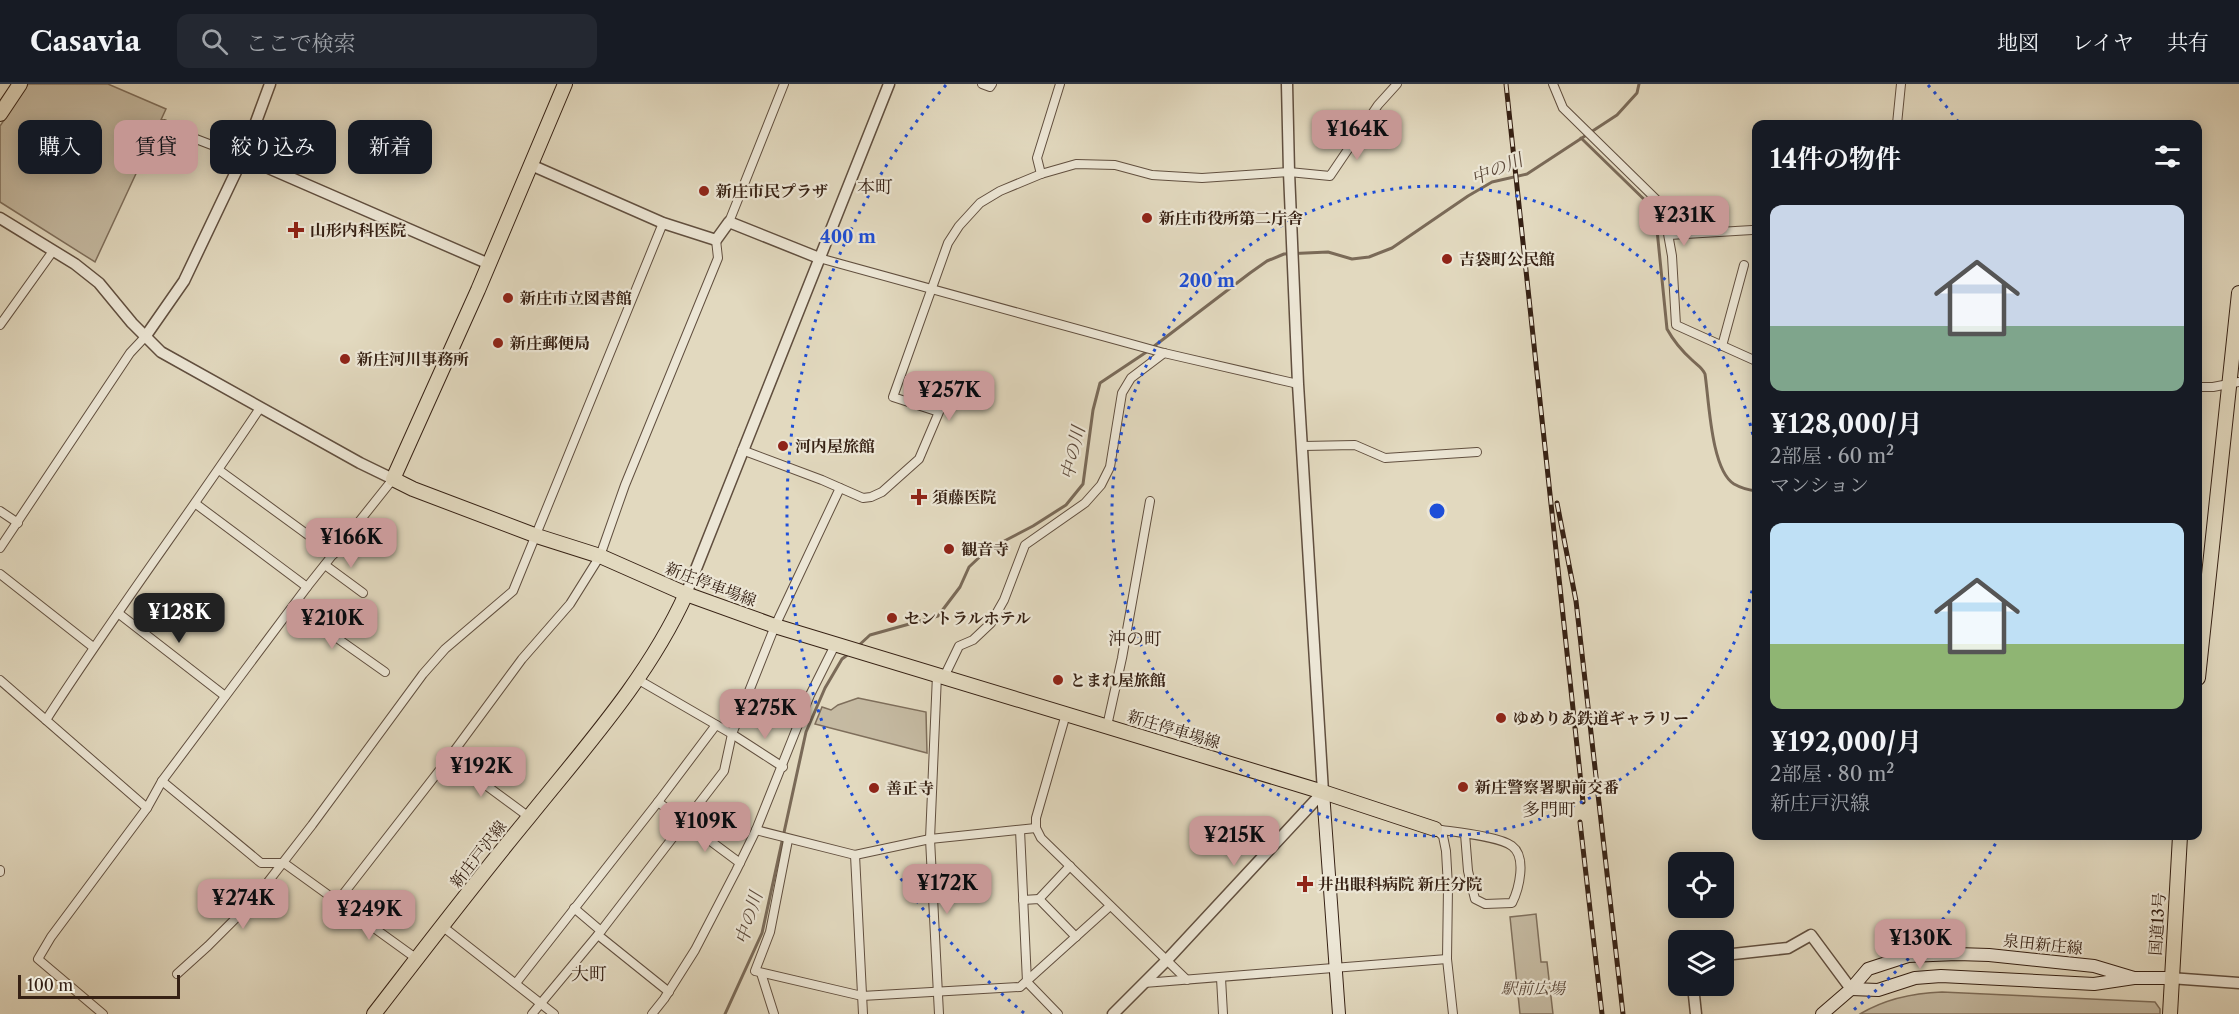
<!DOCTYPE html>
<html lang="ja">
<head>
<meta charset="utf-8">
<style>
	:root { --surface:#171b24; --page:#242831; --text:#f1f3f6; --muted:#9ea1a6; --line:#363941; --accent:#c59692 }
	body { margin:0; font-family:"Libre Caslon Text","Noto Serif JP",serif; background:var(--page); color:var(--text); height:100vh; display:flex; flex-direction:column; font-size:22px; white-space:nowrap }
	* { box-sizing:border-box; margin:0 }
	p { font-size:20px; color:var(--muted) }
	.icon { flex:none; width:33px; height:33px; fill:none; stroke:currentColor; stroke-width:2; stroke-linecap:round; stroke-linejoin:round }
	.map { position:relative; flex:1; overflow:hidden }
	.sheet { position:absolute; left:1752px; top:36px; width:450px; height:720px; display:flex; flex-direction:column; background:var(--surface); border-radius:12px; box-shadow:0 3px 15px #0003 }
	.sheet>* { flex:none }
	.top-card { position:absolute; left:18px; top:36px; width:570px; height:54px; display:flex; gap:12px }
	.fabs { position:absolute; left:1668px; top:768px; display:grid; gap:12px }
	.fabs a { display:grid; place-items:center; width:66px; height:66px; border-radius:12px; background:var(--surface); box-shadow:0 3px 15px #0003; font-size:30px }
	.scale { position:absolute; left:18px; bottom:15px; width:162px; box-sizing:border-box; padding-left:6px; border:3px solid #362114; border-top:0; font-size:16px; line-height:21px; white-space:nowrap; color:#362114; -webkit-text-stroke:4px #ece6d5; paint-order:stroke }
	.price { position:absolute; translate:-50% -51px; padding:0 14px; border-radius:12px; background:var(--accent); color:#111; font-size:20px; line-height:39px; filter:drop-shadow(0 2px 3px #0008) }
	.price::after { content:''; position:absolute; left:50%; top:36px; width:18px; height:14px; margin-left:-9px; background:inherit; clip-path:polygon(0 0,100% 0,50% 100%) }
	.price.current { background:#222; color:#fff }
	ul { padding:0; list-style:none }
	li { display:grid; align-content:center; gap:12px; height:318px; padding:0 18px }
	li span { display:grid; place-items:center; height:186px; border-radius:12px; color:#555 }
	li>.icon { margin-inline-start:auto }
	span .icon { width:108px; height:108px; fill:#fffc; stroke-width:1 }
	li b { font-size:26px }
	h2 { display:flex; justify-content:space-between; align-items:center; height:72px; padding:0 18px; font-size:26px }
	.chip { padding:0 21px; border-radius:12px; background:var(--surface); box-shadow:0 3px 15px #0003; font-size:21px; line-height:54px }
	.chip.current { background:var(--accent); color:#111 }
	header { display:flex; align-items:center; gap:36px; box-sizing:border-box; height:84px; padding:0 30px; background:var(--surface); border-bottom:2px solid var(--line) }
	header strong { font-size:28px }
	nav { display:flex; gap:33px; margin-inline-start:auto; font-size:21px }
	.search { width:420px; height:54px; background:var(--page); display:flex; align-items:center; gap:15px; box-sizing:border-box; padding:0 21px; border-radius:12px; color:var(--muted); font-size:22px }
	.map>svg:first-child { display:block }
	.green { fill:#c5baa2; stroke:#7e6e5b; stroke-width:1.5 }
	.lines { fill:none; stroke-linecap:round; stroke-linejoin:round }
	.stream { stroke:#7a6a58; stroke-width:3 }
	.minor-casing { stroke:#614f3f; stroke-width:10 }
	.tertiary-casing { stroke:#614f3f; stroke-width:13 }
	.secondary-casing { stroke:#362114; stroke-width:14 }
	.primary-casing { stroke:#362114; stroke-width:16 }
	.trunk-casing { stroke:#362114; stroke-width:16 }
	.minor { stroke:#ece6d5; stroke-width:8 }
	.tertiary { stroke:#ece6d5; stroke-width:10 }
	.secondary { stroke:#ece6d5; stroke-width:12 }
	.primary { stroke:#e2d9bf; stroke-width:14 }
	.trunk { stroke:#e2d9bf; stroke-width:14 }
	.rail-casing { stroke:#362114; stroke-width:5 }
	.rail { stroke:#ece6d5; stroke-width:3; stroke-dasharray:9; stroke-linecap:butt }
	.ring { fill:none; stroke:#1d4ed8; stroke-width:3; stroke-dasharray:3 6 }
	.poi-dot { fill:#8f2418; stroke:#ece6d5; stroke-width:2 }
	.labels { text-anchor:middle; stroke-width:4.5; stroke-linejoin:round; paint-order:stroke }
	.poi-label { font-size:16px; font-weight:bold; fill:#362114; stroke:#ece6d5; text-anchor:start }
	.street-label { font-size:16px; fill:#362114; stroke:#ece6d5 }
	.park-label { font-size:16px; font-style:italic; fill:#5a4738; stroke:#ece6d5 }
	.water-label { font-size:18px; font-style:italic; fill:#5e4b3c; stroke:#ece6d5 }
	.neighbourhood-label { font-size:18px; fill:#362114; stroke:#ece6d5 }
	.centre { fill:#1d4ed8; stroke:#ece6d5; stroke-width:3 }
	.ring-label { font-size:18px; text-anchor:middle; font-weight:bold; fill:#1d4ed8; stroke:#ece6d5; stroke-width:4.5; stroke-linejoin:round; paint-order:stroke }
</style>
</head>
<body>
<header>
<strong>Casavia</strong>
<div class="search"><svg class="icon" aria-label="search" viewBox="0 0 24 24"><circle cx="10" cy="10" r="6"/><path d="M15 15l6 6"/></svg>ここで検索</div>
<nav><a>地図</a><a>レイヤ</a><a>共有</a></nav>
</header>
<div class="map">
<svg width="2239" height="930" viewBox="0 0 2239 930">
	<rect width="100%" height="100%" fill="#e2d9bf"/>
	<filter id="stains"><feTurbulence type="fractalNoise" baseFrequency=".00333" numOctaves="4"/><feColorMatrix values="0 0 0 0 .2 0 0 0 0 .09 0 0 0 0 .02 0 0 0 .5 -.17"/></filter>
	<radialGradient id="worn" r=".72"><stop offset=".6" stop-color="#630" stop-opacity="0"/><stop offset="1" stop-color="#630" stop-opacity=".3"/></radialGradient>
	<g class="green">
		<path d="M28,0H108L166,25L95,178L0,118V42Z"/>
		<path d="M858,614L926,628L927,669L815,640L822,623L831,626L838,621Z"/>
		<path d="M1536,830L1541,878H1547L1553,930H1520L1510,833Z"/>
		<path d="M1942,908L2155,918L2160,925V930H1860C1885,915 1913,909 1942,908Z"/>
	</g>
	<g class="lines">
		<g class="stream">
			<path d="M1581,54L1655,126L1667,245C1673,256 1682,267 1692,276C1697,281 1702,283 1705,290C1709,316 1711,386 1734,400C1741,404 1749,406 1756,407"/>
			<path d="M1153,263L1250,189L1267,177L1284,170L1328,168L1352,175L1369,173L1392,164L1468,112L1492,98L1527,90L1617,31L1637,9L1639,0"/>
			<path d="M857,563L870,551L938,532L960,503L969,483L987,466L1033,442L1066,421L1083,400L1093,326L1100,299L1148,267"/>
			<path d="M725,930L762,849L806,648L825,604L842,575L850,569"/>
		</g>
		<defs>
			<g id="minor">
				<path d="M982,0L990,3L992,0"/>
				<path d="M1553,0L1563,24L1663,122L1672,172L1676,241L1756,277"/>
				<path d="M164,40L196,55L243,73"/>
				<path d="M1897,40L1901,0"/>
				<path d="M1041,90L1037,74L1060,0"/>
				<path d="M729,138L784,0"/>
				<path d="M1669,151L1752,146"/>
				<path d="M819,174L1164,269L1298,300"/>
				<path d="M0,241L53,167"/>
				<path d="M1722,262L1744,181"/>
				<path d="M2198,303H2213L2239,298"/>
				<path d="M1303,362L1355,361L1385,374L1477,368"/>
				<path d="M742,366L822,396L863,414L871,413L882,408L919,375L939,328L893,313L948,159L959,142L980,119L1000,107L1041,90L1076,80L1115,81L1152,91L1202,94L1289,88L1330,92L1378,21L1397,0"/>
				<path d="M219,386L334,470"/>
				<path d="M196,420L307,503"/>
				<path d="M0,427L18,439"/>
				<path d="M0,464L130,269L145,253"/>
				<path d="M325,481L363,509"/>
				<path d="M0,490L93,563"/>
				<path d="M293,523L385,588"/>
				<path d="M118,529L225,612"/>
				<path d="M937,591L930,755L939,930"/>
				<path d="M944,593L959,562L973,556L991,539L1004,516L1025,461L1085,419L1101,401L1110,383L1122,309L1131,294L1164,269"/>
				<path d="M637,595L732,650L783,683"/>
				<path d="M0,596L147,724"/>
				<path d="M1066,630L1036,734V744L1041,754L1187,896"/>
				<path d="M46,636C114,530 190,429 260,324"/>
				<path d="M1107,642L1122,574L1150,417"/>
				<path d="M449,674L529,733"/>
				<path d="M162,697L261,779H284L417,875"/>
				<path d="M658,718L740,779"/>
				<path d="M1435,745C1453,748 1499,752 1512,762C1527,773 1519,805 1512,819L1485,820L1475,815L1468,787L1465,750"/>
				<path d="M1435,745L1443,752L1446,767L1448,803L1447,875L1453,930"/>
				<path d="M756,746L855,771L930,755L1036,744"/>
				<path d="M1020,746L1027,898L1058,930"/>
				<path d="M788,756L770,848L755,887L862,912L1020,903L1110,822"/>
				<path d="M855,771L863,930"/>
				<path d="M0,786V788"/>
				<path d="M1039,815L1070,782"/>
				<path d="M1023,816L1039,815L1076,853"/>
				<path d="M337,818L449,674L522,575L570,520L600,472L625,401L718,174L716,156"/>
				<path d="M574,824L601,847"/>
				<path d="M442,842L554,930"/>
				<path d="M598,851L669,908"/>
				<path d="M761,889L774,930"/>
				<path d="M177,890L208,862L254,816L312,741L423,590L445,565L513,507L663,139"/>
				<path d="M1221,894L1223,930"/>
				<path d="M516,899L658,718L716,641"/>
				<path d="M1144,899L1447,875"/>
				<path d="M103,930L38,875L51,853L147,724L162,697L307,503L393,395"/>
				<path d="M532,930L601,847L724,687L732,650L775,542L840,404"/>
				<path d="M652,930L664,915L695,866L736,787L756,746L810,611L836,559"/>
			</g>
			<g id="tertiary">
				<path d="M243,73L489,180"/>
				<path d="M531,81L663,139L716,156L729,138L819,174"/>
				<path d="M0,134L75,180L99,199L132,239L161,268L360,379L393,395"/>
				<path d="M145,253L184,197L243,73L270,0"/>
				<path d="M686,510L889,0"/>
				<path d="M1724,871L1788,864L1811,851L1851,905"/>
				<path d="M2170,894L2239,899"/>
				<path d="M1693,902L1696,930"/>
				<path d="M1113,930L1166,877L1323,708L1298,300L1289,88L1287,0"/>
			</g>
			<g id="secondary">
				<path d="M1323,708L1339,930"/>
				<path d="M1851,905L1878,906L1915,894L1941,892L2094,900L2134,894H2170"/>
				<path d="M1822,930L1851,905L1868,885L1908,872L1957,870L1989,871L2094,882L2134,894"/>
			</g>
			<g id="primary">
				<path d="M565,0L478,206L393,395L413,405L537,452L600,472L686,510L775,542L1323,708L1435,745"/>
				<path d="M0,30L20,0"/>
				<path d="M374,930C425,864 476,797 529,733C586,662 648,594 686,510"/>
			</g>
			<g id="trunk">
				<path d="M2198,594L2239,209"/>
				<path d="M2170,930L2180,752"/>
			</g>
		</defs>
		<use href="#minor" class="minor-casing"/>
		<use href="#tertiary" class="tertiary-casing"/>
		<use href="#secondary" class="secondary-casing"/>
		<use href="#primary" class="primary-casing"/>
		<use href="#trunk" class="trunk-casing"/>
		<use href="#minor" class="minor"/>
		<use href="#tertiary" class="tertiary"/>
		<use href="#secondary" class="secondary"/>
		<use href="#primary" class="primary"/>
		<use href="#trunk" class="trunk"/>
		<defs>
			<g id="rail">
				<path d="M1506,0L1583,718"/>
				<path d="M1557,419L1576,517L1623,930"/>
				<path d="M1580,738L1602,930"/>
			</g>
		</defs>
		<use href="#rail" class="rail-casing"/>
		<use href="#rail" class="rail"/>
	</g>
	<g class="ring">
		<path d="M1756 489A325 325 0 1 1 1756 365"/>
		<path d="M2000 752A650 650 0 0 1 1850 929M1024 929A650 650 0 0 1 946 1M1928 1A650 650 0 0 1 1960 40"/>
	</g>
	<g class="poi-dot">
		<circle cx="704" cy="107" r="6"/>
		<circle cx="1147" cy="134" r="6"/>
		<path d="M293 137h6v6h6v6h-6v6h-6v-6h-6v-6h6z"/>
		<circle cx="1447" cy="175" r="6"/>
		<circle cx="508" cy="214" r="6"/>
		<circle cx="498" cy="259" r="6"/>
		<circle cx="345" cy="275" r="6"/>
		<circle cx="783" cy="362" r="6"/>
		<path d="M916 404h6v6h6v6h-6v6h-6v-6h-6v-6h6z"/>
		<circle cx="949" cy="465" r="6"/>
		<circle cx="892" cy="534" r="6"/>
		<circle cx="1058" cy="596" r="6"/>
		<circle cx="1501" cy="634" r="6"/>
		<circle cx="1463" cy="703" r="6"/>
		<circle cx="874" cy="704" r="6"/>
		<path d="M1302 791h6v6h6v6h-6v6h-6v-6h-6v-6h6z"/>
	</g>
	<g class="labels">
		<g class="poi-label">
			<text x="716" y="113">新庄市民プラザ</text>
			<text x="1159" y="140">新庄市役所第二庁舎</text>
			<text x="310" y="152">山形内科医院</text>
			<text x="1459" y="181">吉袋町公民館</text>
			<text x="520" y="220">新庄市立図書館</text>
			<text x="510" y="265">新庄郵便局</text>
			<text x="357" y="281">新庄河川事務所</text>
			<text x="795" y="368">河内屋旅館</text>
			<text x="932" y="419">須藤医院</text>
			<text x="961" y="471">観音寺</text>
			<text x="904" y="540">セントラルホテル</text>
			<text x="1070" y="602">とまれ屋旅館</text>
			<text x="1513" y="640">ゆめりあ鉄道ギャラリー</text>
			<text x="1475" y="709">新庄警察署駅前交番</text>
			<text x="886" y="710">善正寺</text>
			<text x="1318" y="806">井出眼科病院 新庄分院</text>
		</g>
		<g class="street-label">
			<text transform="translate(711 500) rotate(21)" y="6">新庄停車場線</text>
			<text transform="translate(1174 645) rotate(17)" y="6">新庄停車場線</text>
			<text transform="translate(478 770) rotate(-52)" y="6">新庄戸沢線</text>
			<text transform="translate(2157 840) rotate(-86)" y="6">国道13号</text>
			<text transform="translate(2043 860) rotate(6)" y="6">泉田新庄線</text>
		</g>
		<g class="park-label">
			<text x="1533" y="910">駅前広場</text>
		</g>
		<g class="water-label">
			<text transform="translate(1497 85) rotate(-22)" y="6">中の川</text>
			<text transform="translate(1073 369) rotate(-77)" y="6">中の川</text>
			<text transform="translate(749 834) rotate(-73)" y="6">中の川</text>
		</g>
		<g class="neighbourhood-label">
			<text x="875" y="109">本町</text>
			<text x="1135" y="561">沖の町</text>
			<text x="1549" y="732">多門町</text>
			<text x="589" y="896">大町</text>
		</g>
	</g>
	<circle cx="1437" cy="427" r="9" class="centre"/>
	<g class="ring-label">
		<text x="848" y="159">400 m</text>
		<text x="1207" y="203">200 m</text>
	</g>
	<rect width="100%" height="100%" filter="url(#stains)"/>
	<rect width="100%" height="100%" fill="url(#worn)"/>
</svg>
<div class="fabs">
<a><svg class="icon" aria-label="locate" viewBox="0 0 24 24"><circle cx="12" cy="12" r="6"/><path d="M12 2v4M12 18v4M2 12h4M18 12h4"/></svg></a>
<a><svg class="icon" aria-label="layers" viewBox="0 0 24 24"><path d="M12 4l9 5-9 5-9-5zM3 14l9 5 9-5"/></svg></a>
</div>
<div class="scale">100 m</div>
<b class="price" style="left:1357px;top:77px">¥164K</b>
<b class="price" style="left:1684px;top:163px">¥231K</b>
<b class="price" style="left:949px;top:338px">¥257K</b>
<b class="price" style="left:351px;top:485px">¥166K</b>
<b class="price current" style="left:179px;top:560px">¥128K</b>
<b class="price" style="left:332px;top:566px">¥210K</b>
<b class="price" style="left:765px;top:656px">¥275K</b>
<b class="price" style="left:481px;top:714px">¥192K</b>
<b class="price" style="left:705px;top:769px">¥109K</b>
<b class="price" style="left:1234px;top:783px">¥215K</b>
<b class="price" style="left:947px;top:831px">¥172K</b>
<b class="price" style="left:243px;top:846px">¥274K</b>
<b class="price" style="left:369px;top:857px">¥249K</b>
<b class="price" style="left:1920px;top:886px">¥130K</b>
<div class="top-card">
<a class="chip">購入</a>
<a class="chip current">賃貸</a>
<a class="chip">絞り込み</a>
<a class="chip">新着</a>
</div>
<section class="sheet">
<h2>14件の物件<svg class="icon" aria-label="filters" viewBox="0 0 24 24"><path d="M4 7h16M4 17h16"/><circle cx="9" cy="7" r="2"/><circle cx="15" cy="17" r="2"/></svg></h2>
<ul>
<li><span style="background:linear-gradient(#c9d6e8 65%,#7fa58c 0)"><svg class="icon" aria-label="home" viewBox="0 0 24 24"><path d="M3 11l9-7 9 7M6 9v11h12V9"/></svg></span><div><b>¥128,000/月</b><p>2部屋 · 60 m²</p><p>マンション</p></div></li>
<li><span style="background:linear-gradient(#bfe0f5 65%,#8fb573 0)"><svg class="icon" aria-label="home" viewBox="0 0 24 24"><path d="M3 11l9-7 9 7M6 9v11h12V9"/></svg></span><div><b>¥192,000/月</b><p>2部屋 · 80 m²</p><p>新庄戸沢線</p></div></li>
</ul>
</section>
</div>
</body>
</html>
